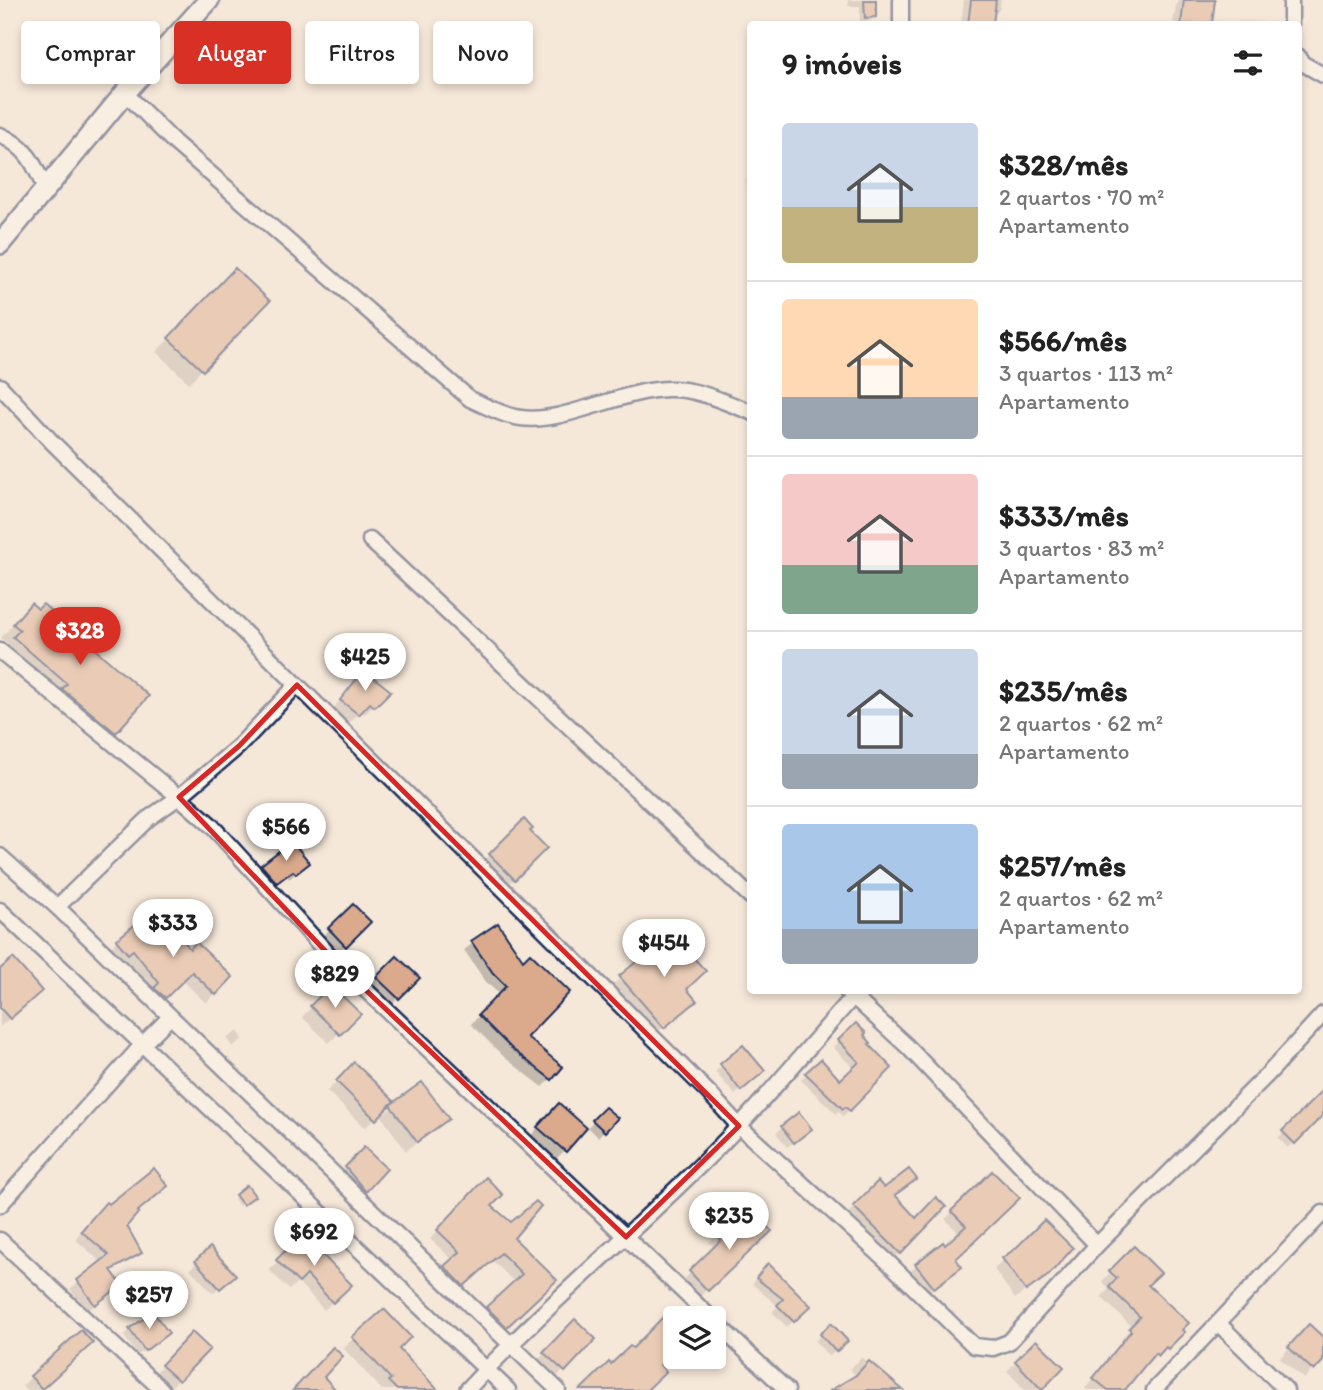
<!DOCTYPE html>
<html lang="pt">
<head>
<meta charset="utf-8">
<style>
	:root { --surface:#fff; --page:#f2f2f2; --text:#222; --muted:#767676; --line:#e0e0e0; --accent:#d93025 }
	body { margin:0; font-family:Itim,sans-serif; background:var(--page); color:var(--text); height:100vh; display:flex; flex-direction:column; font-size:26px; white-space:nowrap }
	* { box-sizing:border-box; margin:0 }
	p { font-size:23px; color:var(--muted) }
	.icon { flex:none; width:38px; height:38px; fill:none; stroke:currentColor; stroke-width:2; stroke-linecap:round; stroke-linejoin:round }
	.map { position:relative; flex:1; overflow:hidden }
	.sheet { position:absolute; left:747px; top:21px; width:555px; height:973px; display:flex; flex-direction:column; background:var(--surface); border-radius:7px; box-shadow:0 4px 10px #0003 }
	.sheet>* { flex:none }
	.banner { position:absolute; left:21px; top:21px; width:621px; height:63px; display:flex; gap:14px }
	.buttons { position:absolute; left:663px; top:1306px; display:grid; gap:14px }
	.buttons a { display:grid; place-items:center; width:63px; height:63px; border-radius:7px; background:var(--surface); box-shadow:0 4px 10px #0003; font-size:35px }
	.price { position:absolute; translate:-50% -60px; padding:0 16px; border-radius:24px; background:#fff; color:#222; font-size:23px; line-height:46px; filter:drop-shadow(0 2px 4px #0008) }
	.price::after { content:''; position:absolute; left:50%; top:42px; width:21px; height:16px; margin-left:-10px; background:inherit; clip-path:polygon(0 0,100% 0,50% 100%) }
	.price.active { background:var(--accent); color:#fff }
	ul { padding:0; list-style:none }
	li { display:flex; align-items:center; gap:21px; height:175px; padding:0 35px }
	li+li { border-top:2px solid var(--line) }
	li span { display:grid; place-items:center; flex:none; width:196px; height:140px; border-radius:7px; color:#555 }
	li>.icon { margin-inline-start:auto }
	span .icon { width:84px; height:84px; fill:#fffc; stroke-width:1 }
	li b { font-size:30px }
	h2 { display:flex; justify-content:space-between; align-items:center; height:84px; padding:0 35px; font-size:30px }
	.tag { padding:0 24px; border-radius:7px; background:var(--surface); box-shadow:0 4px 10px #0003; font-size:24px; line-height:63px }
	.tag.active { background:var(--accent); color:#fff }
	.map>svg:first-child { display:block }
	.shadow { fill:#0003 }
	.building { fill:#dbaa8d; stroke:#1b2f5e; stroke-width:2 }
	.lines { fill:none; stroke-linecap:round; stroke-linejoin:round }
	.street-casing { stroke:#1b2f5e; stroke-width:19 }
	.secondary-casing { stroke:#1b2f5e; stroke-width:24 }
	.street { stroke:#fbf7ec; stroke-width:14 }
	.secondary { stroke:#fbf7ec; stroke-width:19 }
	.marked { fill:none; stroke:#d62828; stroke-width:5; stroke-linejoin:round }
</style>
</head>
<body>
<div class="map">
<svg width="1323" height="1390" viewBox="0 0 1323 1390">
	<rect width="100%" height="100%" fill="#f5e8d9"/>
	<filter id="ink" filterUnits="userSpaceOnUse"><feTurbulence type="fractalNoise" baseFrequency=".0143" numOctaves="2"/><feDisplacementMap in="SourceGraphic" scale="14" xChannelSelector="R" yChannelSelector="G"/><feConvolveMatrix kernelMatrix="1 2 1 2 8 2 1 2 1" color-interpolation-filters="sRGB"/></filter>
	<g filter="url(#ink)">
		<g class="shadow">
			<path d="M848,0H875V16L870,21L860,22V6H848Z"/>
			<path d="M964,0H1001L999,10L992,17L990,24H961Z"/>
			<path d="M1180,0H1213L1211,21L1263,22V24H1173L1176,4Z"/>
			<path d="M751,175V208H750L746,180Z"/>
			<path d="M235,271L267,301L189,383L156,352Z"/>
			<path d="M18,618L147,696L102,745L50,703L55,698L2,651L8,644L1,638Z"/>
			<path d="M356,681L388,691L365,714L361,711L349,723L333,709Z"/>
			<path d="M524,821L528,831L545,848L505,888L481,864Z"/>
			<path d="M292,844L301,869L289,879L287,875L270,888L256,872Z"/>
			<path d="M353,907L368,922L339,951L323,936Z"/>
			<path d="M497,925L524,1037L561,1067L543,1087L504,1057L471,1024L500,995L485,981L464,950Z"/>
			<path d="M665,930L685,989L686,1009L654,1035L611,986L650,953L646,948Z"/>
			<path d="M157,940L190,951L230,977L206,1003L182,980L155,1006L152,993L123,958L118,962L108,950L117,941Z"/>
			<path d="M397,958L418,978L392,1004L371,984Z"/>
			<path d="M0,972L30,1000L0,1027Z"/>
			<path d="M331,987L358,1014L329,1043L302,1017Z"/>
			<path d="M856,1026L867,1045L890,1068L843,1116L838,1111L836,1114L801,1080L821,1061L840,1082L854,1069L833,1047Z"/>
			<path d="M238,1031L243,1039L232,1047L227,1038Z"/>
			<path d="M743,1048L757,1077L735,1095L715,1072Z"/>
			<path d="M354,1065L391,1101L365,1128L327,1091Z"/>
			<path d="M422,1085L447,1119L406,1151L381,1116Z"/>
			<path d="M1323,1093V1113L1288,1148L1278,1138Z"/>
			<path d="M605,1109L615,1118L598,1137L588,1127Z"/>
			<path d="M549,1115L564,1151L555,1160L529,1138Z"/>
			<path d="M782,1127L804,1135L787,1147L776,1133Z"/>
			<path d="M364,1149L385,1169L359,1196L340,1174Z"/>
			<path d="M992,1173L953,1259V1274L926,1294L909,1272L943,1245L945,1248L960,1234L945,1219Z"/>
			<path d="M915,1179L894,1196L916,1220L944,1207L893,1260L847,1214L878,1184L884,1190Z"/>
			<path d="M247,1188L250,1198L239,1206L234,1199Z"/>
			<path d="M478,1188L547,1288L497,1334L480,1316L515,1283L492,1260L455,1293L437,1276L453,1260L430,1239Z"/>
			<path d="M109,1207L136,1212L125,1226L140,1252L132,1260L110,1272L112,1292L87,1311L70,1289L102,1263L75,1239L99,1211Z"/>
			<path d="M727,1227L735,1239L769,1231L699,1297L683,1280L715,1249L709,1242Z"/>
			<path d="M302,1237L341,1294L324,1310L298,1282L289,1290L269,1270Z"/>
			<path d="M1134,1249L1146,1285L1182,1332L1158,1357L1156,1355L1148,1364L1145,1361L1122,1390H1087L1085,1388L1123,1341L1121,1339L1132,1327L1101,1297L1109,1289L1102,1281Z"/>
			<path d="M210,1250L233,1274L213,1293L190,1269Z"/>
			<path d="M1004,1259L1048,1273L1015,1299L994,1269Z"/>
			<path d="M762,1272L809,1306L787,1327L772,1312L778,1306L752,1284Z"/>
			<path d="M384,1311L397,1349L436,1390H382L343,1348Z"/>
			<path d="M575,1322L594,1339L554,1380L535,1363Z"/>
			<path d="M831,1326L846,1341L829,1357L815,1341Z"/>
			<path d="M130,1330L161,1339L138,1355L124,1336Z"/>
			<path d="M192,1335L207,1349L172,1386L156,1372Z"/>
			<path d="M1299,1336L1323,1339V1358L1304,1379L1280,1358Z"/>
			<path d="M1036,1342L1062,1367L1039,1390H1025L1007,1371Z"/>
			<path d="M81,1352L40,1390H25L22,1386L31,1377Z"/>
			<path d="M862,1357L898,1390H834L857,1377L850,1369Z"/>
		</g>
		<g class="building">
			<path d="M864,0H876V17L865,18Z"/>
			<path d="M971,0H996L993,24H968Z"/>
			<path d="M1184,0H1215L1212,24H1181Z"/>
			<path d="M235,268L270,301L203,371L168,338Z"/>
			<path d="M31,603L38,609L43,604L149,696L116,733L62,689L67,684L13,637L20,630L13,624Z"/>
			<path d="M364,670L391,691L375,707L370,703L359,715L340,700Z"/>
			<path d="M524,819L533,829L530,831L547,848L515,880L489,854Z"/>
			<path d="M292,841L310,863L296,874L293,871L277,883L261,865Z"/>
			<path d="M353,904L371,922L346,947L328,928Z"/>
			<path d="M142,919L158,938L172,926L190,949L196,942L233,977L216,995L192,972L166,998L154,988L159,983L133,950L128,954L116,940Z"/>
			<path d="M498,923L523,960L530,953L570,992L527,1037L563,1067L552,1080L512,1049L478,1015L506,986L493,973L471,941Z"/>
			<path d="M665,928L706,971L687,989L697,1001L664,1028L619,976L659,943L654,938Z"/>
			<path d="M397,956L420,978L399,999L376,977Z"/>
			<path d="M13,958L42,991L10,1019L0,1008V969Z"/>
			<path d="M331,985L361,1014L340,1035L310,1006Z"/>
			<path d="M856,1023L866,1033L864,1035L871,1043L869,1044L892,1068L850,1111L845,1107L843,1109L805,1073L821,1059L840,1080L859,1062L838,1040Z"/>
			<path d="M743,1045L765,1071L741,1091L720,1064Z"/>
			<path d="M354,1062L394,1101L376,1120L336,1081Z"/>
			<path d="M422,1082L449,1119L417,1142L390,1105Z"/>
			<path d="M1323,1090V1115L1295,1144L1282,1131Z"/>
			<path d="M559,1103L587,1128L566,1152L537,1127Z"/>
			<path d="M605,1107L618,1118L605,1132L592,1120Z"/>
			<path d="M799,1112L812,1129L794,1143L781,1126Z"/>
			<path d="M364,1147L387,1169L366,1192L345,1167Z"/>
			<path d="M154,1168L168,1186L138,1211L139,1212L127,1226L142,1253L111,1270L122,1285L95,1305L77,1280L109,1255L81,1231L106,1202L109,1204Z"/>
			<path d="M909,1169L917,1179L895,1195L916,1218L936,1197L946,1207L901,1254L853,1206L878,1181L884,1188Z"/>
			<path d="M992,1171L1020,1198L956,1259L962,1267L934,1288L915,1264L943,1242L945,1245L966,1226L951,1211Z"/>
			<path d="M486,1177L503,1195L492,1206L511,1222L536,1201L541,1206L514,1238L557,1280L507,1327L486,1307L522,1274L501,1253L464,1286L444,1266L460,1252L437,1230Z"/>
			<path d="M247,1185L255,1196L243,1205L235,1195Z"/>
			<path d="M754,1216L772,1231L708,1291L689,1271L721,1240L716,1233L727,1225L736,1237Z"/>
			<path d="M1044,1220L1073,1248L1049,1275L1026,1291L1002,1258L1016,1248Z"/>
			<path d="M302,1234L352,1285L333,1303L307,1275L299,1283L276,1260Z"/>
			<path d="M1134,1246L1161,1273L1148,1285L1189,1323L1182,1330L1185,1332L1168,1349L1166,1347L1158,1356L1155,1353L1125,1390H1108L1093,1378L1131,1331L1129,1328L1140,1317L1109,1287L1117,1278L1109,1271Z"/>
			<path d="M210,1247L236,1275L220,1289L195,1261Z"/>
			<path d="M768,1263L811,1306L794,1322L777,1305L783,1299L756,1278Z"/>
			<path d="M384,1309L411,1337L399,1349L438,1390H397L388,1381L391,1379L352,1337Z"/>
			<path d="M153,1312L169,1333L145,1351L129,1329Z"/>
			<path d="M664,1316L676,1327V1349L660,1365L666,1372L647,1390H580L609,1362L611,1364L630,1346L633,1348Z"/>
			<path d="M575,1319L596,1339L565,1372L543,1352Z"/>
			<path d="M831,1323L848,1341L836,1352L820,1334Z"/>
			<path d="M1309,1324L1323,1337V1361L1314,1371L1288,1347Z"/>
			<path d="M81,1330L93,1343L42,1389L30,1376Z"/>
			<path d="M192,1332L210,1349L179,1381L161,1365Z"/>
			<path d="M1036,1340L1064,1367L1042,1390L1015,1361Z"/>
			<path d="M333,1347L343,1356L324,1377L336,1390H293Z"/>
			<path d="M869,1361L903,1390H831L856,1375Z"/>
		</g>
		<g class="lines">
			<defs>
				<g id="street">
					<path d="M901,0V24"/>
					<path d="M1291,0V24"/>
					<path d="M1298,56L1302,63L1323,75"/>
					<path d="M125,93L175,143L470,399C486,406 504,416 521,418C564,424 621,390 668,389C697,388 724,402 751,412"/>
					<path d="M0,135C27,147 34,163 45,189"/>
					<path d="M0,386L51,441L708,1092L739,1126L888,1262L974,1346L993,1348L1009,1342L1097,1245L1268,1074L1323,1014"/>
					<path d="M370,540L751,897"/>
					<path d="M0,651L179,797L239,746L297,685"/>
					<path d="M0,856L57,907L558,1390"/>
					<path d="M57,907L149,818L179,797L211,825L332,958L711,1318"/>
					<path d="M0,910L508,1390"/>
					<path d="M846,990L907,1046L1097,1245"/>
					<path d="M0,1205L142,1045L169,1018"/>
					<path d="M0,1240L162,1390"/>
					<path d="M714,1321L787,1390"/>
					<path d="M1218,1323L1286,1390"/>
					<path d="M467,1390C553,1297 652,1218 739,1126C778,1084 815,1040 852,998"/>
					<path d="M1154,1390L1323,1213"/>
				</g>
				<path id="secondary" d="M0,244L125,93L209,0"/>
			</defs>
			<use href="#street" class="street-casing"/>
			<use href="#secondary" class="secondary-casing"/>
			<use href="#street" class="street"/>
			<use href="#secondary" class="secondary"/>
		</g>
	</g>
	<path d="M0 0H1323V1390H0ZM297,685L739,1126L626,1237L332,958L179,797L239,746Z" fill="#f5e8d9" fill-opacity=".55" fill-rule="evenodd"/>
	<path class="marked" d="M297,685L739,1126L626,1237L332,958L179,797L239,746Z"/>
</svg>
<div class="buttons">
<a><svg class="icon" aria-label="layers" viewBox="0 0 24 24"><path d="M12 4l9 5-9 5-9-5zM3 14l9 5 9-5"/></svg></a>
</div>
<b class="price active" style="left:80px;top:667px">$328</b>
<b class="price" style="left:365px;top:693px">$425</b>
<b class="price" style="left:286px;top:863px">$566</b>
<b class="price" style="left:173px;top:959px">$333</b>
<b class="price" style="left:664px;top:979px">$454</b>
<b class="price" style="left:335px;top:1010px">$829</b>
<b class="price" style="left:729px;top:1252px">$235</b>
<b class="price" style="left:314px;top:1268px">$692</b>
<b class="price" style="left:149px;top:1331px">$257</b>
<div class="banner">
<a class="tag">Comprar</a>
<a class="tag active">Alugar</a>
<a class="tag">Filtros</a>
<a class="tag">Novo</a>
</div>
<section class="sheet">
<h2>9 imóveis<svg class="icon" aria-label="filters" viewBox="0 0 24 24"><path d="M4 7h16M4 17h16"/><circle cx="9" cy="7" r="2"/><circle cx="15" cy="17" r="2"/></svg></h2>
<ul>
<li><span style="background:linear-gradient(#c9d6e8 60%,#c2b280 0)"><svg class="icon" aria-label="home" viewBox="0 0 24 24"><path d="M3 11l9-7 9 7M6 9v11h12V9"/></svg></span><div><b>$328/mês</b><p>2 quartos · 70 m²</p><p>Apartamento</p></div></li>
<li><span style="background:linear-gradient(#ffd9b3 70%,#9aa5b1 0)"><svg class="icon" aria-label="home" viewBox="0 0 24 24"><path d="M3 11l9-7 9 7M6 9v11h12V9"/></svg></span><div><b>$566/mês</b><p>3 quartos · 113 m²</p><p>Apartamento</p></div></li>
<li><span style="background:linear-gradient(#f6c9c9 65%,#7fa58c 0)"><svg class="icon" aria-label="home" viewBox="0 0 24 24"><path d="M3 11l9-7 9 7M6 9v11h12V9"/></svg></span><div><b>$333/mês</b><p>3 quartos · 83 m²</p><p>Apartamento</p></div></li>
<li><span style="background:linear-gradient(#c9d6e8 75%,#9aa5b1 0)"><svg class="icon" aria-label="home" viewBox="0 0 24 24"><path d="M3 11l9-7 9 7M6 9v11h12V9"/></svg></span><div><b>$235/mês</b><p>2 quartos · 62 m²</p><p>Apartamento</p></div></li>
<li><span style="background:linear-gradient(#a9c7e8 75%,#9aa5b1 0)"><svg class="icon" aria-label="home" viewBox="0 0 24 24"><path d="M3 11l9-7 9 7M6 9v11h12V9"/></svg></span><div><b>$257/mês</b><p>2 quartos · 62 m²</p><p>Apartamento</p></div></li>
</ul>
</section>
</div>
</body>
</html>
